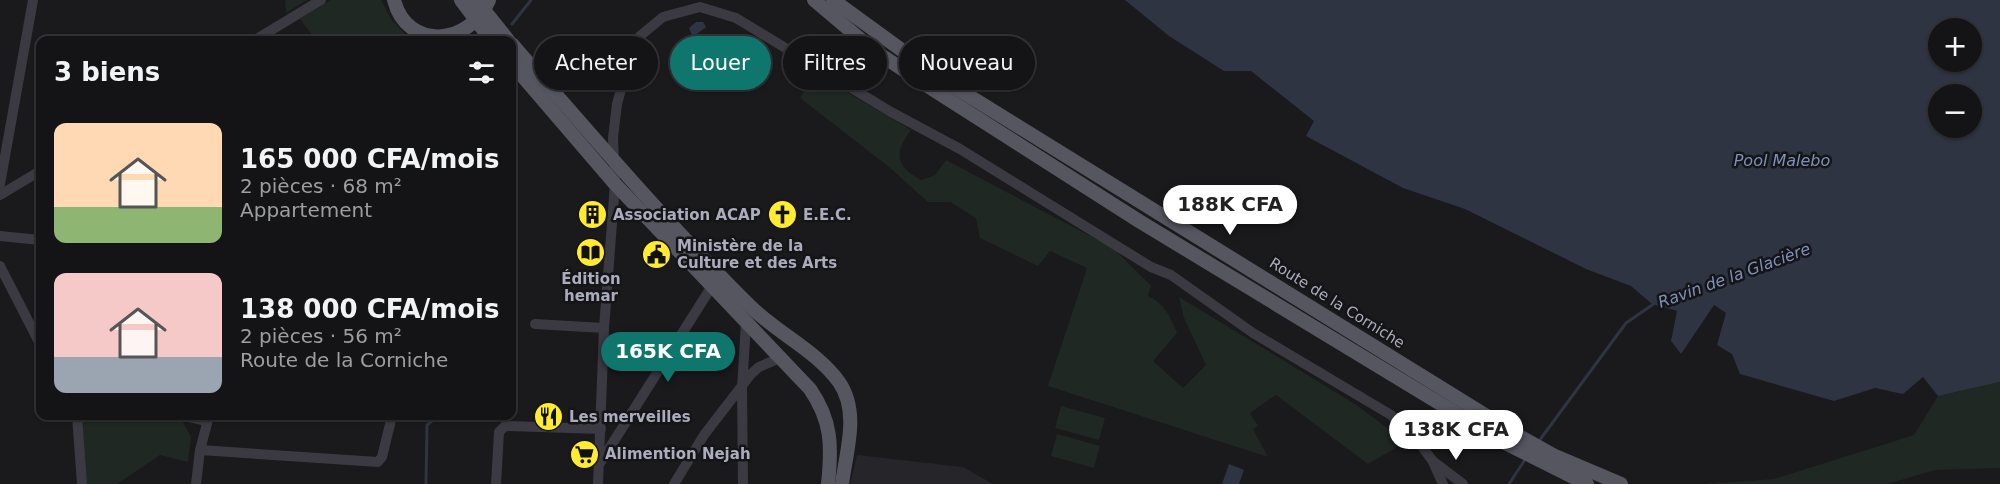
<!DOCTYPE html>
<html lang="fr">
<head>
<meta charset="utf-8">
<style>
	:root { --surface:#141315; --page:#212022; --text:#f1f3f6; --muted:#9d9ea0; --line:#333234; --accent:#0f766e }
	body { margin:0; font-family:"DejaVu Sans",sans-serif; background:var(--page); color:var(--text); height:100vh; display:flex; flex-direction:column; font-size:22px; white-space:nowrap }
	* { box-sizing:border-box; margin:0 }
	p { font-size:20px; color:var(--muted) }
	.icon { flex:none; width:33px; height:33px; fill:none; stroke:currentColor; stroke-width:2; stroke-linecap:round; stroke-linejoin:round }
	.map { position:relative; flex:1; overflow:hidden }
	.panel { position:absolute; left:36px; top:36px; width:480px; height:384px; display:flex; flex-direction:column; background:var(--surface); border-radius:12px; box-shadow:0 2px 4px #0004,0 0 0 2px var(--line) }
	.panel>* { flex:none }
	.banner { position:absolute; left:534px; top:36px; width:570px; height:54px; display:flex; gap:12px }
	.fabs { position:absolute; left:1928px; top:18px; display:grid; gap:12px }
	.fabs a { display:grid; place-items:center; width:54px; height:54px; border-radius:50%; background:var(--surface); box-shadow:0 2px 4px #0004,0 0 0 2px var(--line); font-size:30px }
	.price { position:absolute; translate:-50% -51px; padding:0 14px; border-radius:21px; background:#fff; color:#222; font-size:20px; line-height:39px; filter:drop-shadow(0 2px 3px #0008) }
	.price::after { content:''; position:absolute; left:50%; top:36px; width:18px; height:14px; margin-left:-9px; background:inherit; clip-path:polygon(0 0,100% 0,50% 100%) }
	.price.active { background:var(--accent); color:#fff }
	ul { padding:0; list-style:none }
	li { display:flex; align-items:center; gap:18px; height:150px; padding:0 18px }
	li span { display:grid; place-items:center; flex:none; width:168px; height:120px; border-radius:12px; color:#555 }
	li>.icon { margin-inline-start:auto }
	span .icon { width:72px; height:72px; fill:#fffc; stroke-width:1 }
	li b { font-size:26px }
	h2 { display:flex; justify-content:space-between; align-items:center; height:72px; padding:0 18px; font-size:26px }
	.tag { padding:0 21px; border-radius:27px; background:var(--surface); box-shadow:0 2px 4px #0004,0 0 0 2px var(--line); font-size:21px; line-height:54px }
	.tag.active { background:var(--accent); color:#fff }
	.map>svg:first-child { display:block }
	.built { fill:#262529 }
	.green { fill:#1f2822 }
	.water { fill:#2e3442; fill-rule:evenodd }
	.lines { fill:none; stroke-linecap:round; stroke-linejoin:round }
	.stream { stroke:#2e3442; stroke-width:3 }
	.minor { stroke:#3b3a42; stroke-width:10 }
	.major { stroke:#565661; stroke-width:14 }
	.labels { text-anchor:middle; stroke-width:5; stroke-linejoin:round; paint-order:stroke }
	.poi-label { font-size:15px; font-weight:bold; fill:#abacbd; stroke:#151417; text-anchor:start }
	.street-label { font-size:15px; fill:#abacbd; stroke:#151417 }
	.water-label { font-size:16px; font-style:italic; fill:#7f91bb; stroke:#151417 }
</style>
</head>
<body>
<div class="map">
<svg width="2000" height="484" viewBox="0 0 2000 484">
	<rect width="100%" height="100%" fill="#1a191c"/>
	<path class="built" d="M857,455L963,467L993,484H850Z"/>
	<g class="green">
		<path d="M285,0H307L286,13Z"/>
		<path d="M331,0H381L391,19L405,34L404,40H316L300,19Z"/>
		<path d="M815,73L911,130C894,153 895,166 921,180L935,175L946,160L1113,248L1151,286L1148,296C1165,304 1170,316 1177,333L1153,361L1183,388L1206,365L1184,318L1179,297L1355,404L1406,442L1368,464L1276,395L1250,413L1258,426L1253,429L1268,457L1048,386L1087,268L1050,251L1038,266L980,238L976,218L950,202H928L889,167L800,98Z"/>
		<path d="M2000,382V468L1935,470L1888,484H1705L1774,479L1914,435L1938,396Z"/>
		<path d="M1061,406L1105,418L1099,440L1055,428Z"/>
		<path d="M81,416H162L183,422L191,437L188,462L160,455L117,484H86Z"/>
		<path d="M1057,434L1100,446L1094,468L1051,456Z"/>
	</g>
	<g class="water">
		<path d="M1125,0H2000V382L1938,396L1923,377L1903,394L1875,388L1834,401L1740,374L1732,354L1717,345L1726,313L1714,305L1681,354L1671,341L1677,311L1652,304L1631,286L1586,269L1465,209L1403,188L1306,136L1314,121L1251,71H1224L1169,36ZM1971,28V62H1938V28ZM1971,94V128H1938V94Z"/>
		<path d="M696,22H703L706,27L693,37L689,28Z"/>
		<path d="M1229,464L1244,470L1239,484H1222Z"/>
	</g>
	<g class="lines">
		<g class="stream">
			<path d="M512,24L531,0"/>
			<path d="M1539,441L1626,323L1655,303"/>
			<path d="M426,484L427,425L438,416"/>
			<path d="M1509,484L1526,458"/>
		</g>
		<g class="minor">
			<path d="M255,40L321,0"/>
			<path d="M0,184L33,0"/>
			<path d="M0,195L40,171"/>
			<path d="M0,236L40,240"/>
			<path d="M0,266L40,344"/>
			<path d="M535,324L604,328"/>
			<path d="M77,416L82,484"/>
			<path d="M185,416L207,421"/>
			<path d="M200,450L378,462L382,457L392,416"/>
			<path d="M1434,462L1463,484"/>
			<path d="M600,463L712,286"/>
			<path d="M196,484L200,450L209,416"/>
			<path d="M496,484L499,432L505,426L601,429"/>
			<path d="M598,484L604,328L615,184L613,138L617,104L632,50L640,36L663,17L700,7L736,18L891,112L960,149L1151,267L1171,275L1253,333L1391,415L1420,444L1432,460L1443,484"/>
			<path d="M674,484L704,435L751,374L759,367L782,357"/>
			<path d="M743,484L742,389L746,322"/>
		</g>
		<g class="major">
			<path d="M394,0C407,51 470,46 489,0"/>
			<path d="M461,0L491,40"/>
			<path d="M476,0L508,40"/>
			<path d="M814,0L872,49L929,87L1139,221L1505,443L1587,484"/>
			<path d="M833,0L940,78L1519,436L1555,456L1621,484"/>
			<path d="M512,44C589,132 666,223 750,306C777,333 817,351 839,382C860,412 846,452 842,484"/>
			<path d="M512,64L615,184L810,389C832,421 832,446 828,484"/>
		</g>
	</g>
	<defs>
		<symbol id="building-disc" viewBox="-11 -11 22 22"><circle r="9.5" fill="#ffeb2f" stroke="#151417"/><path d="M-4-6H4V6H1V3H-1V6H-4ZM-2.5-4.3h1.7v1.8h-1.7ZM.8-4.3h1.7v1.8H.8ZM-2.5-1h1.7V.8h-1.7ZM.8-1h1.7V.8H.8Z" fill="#111"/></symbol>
		<symbol id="church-disc" viewBox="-11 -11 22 22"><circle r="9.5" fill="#ffeb2f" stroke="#151417"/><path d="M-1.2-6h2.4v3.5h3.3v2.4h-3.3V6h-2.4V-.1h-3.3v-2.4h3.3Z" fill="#111"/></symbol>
		<symbol id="library-disc" viewBox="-11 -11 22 22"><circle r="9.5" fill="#ffeb2f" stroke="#151417"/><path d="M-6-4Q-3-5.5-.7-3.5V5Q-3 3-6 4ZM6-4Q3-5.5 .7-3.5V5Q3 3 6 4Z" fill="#111"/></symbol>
		<symbol id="civic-disc" viewBox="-11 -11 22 22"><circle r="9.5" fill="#ffeb2f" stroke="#151417"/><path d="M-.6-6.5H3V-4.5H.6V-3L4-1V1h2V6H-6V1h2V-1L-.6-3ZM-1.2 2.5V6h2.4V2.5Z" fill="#111"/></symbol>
		<symbol id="restaurant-disc" viewBox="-11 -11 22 22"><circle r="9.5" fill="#ffeb2f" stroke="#151417"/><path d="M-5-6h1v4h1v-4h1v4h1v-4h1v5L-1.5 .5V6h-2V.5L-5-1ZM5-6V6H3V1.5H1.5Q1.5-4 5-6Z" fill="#111"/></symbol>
		<symbol id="supermarket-disc" viewBox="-11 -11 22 22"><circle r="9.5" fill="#ffeb2f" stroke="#151417"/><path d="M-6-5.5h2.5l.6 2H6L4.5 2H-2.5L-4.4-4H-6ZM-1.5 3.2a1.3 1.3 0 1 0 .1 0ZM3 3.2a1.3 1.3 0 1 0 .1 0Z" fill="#111"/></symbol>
	</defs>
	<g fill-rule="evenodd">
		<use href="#building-disc" x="576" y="198" width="33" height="33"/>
		<use href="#church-disc" x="766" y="198" width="33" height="33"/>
		<use href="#library-disc" x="574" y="236" width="33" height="33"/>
		<use href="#civic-disc" x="640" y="238" width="33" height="33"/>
		<use href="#restaurant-disc" x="532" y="400" width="33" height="33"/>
		<use href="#supermarket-disc" x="568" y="438" width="33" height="33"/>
	</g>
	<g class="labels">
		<g class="poi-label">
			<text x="613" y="220">Association ACAP</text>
			<text x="803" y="220">E.E.C.</text>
			<text x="677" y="251">Ministère de la<tspan x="677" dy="17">Culture et des Arts</tspan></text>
			<text x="591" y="284" text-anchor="middle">Édition<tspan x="591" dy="17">hemar</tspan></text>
			<text x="569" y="422">Les merveilles</text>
			<text x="605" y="459">Alimention Nejah</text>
		</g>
		<g class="street-label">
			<text transform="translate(1337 303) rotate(32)" y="5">Route de la Corniche</text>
		</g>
		<g class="water-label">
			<text x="1782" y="166">Pool Malebo</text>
			<text transform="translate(1734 275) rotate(-20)" y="6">Ravin de la Glacière</text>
		</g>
	</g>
</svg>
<div class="fabs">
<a>+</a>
<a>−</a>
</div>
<b class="price" style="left:1230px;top:236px">188K CFA</b>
<b class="price active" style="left:668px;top:383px">165K CFA</b>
<b class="price" style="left:1456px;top:461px">138K CFA</b>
<div class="banner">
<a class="tag">Acheter</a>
<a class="tag active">Louer</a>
<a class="tag">Filtres</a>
<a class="tag">Nouveau</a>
</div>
<section class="panel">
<h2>3 biens<svg class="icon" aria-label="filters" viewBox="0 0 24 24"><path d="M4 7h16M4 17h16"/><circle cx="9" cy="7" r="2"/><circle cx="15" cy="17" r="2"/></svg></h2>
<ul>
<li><span style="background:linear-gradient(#ffd9b3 70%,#8fb573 0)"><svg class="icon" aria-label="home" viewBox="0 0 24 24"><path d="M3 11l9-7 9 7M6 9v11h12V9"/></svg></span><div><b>165 000 CFA/mois</b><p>2 pièces · 68 m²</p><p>Appartement</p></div></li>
<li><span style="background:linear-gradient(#f6c9c9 70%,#9aa5b1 0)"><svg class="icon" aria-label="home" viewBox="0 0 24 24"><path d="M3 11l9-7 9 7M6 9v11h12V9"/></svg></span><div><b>138 000 CFA/mois</b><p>2 pièces · 56 m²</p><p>Route de la Corniche</p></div></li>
</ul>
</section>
</div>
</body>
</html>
